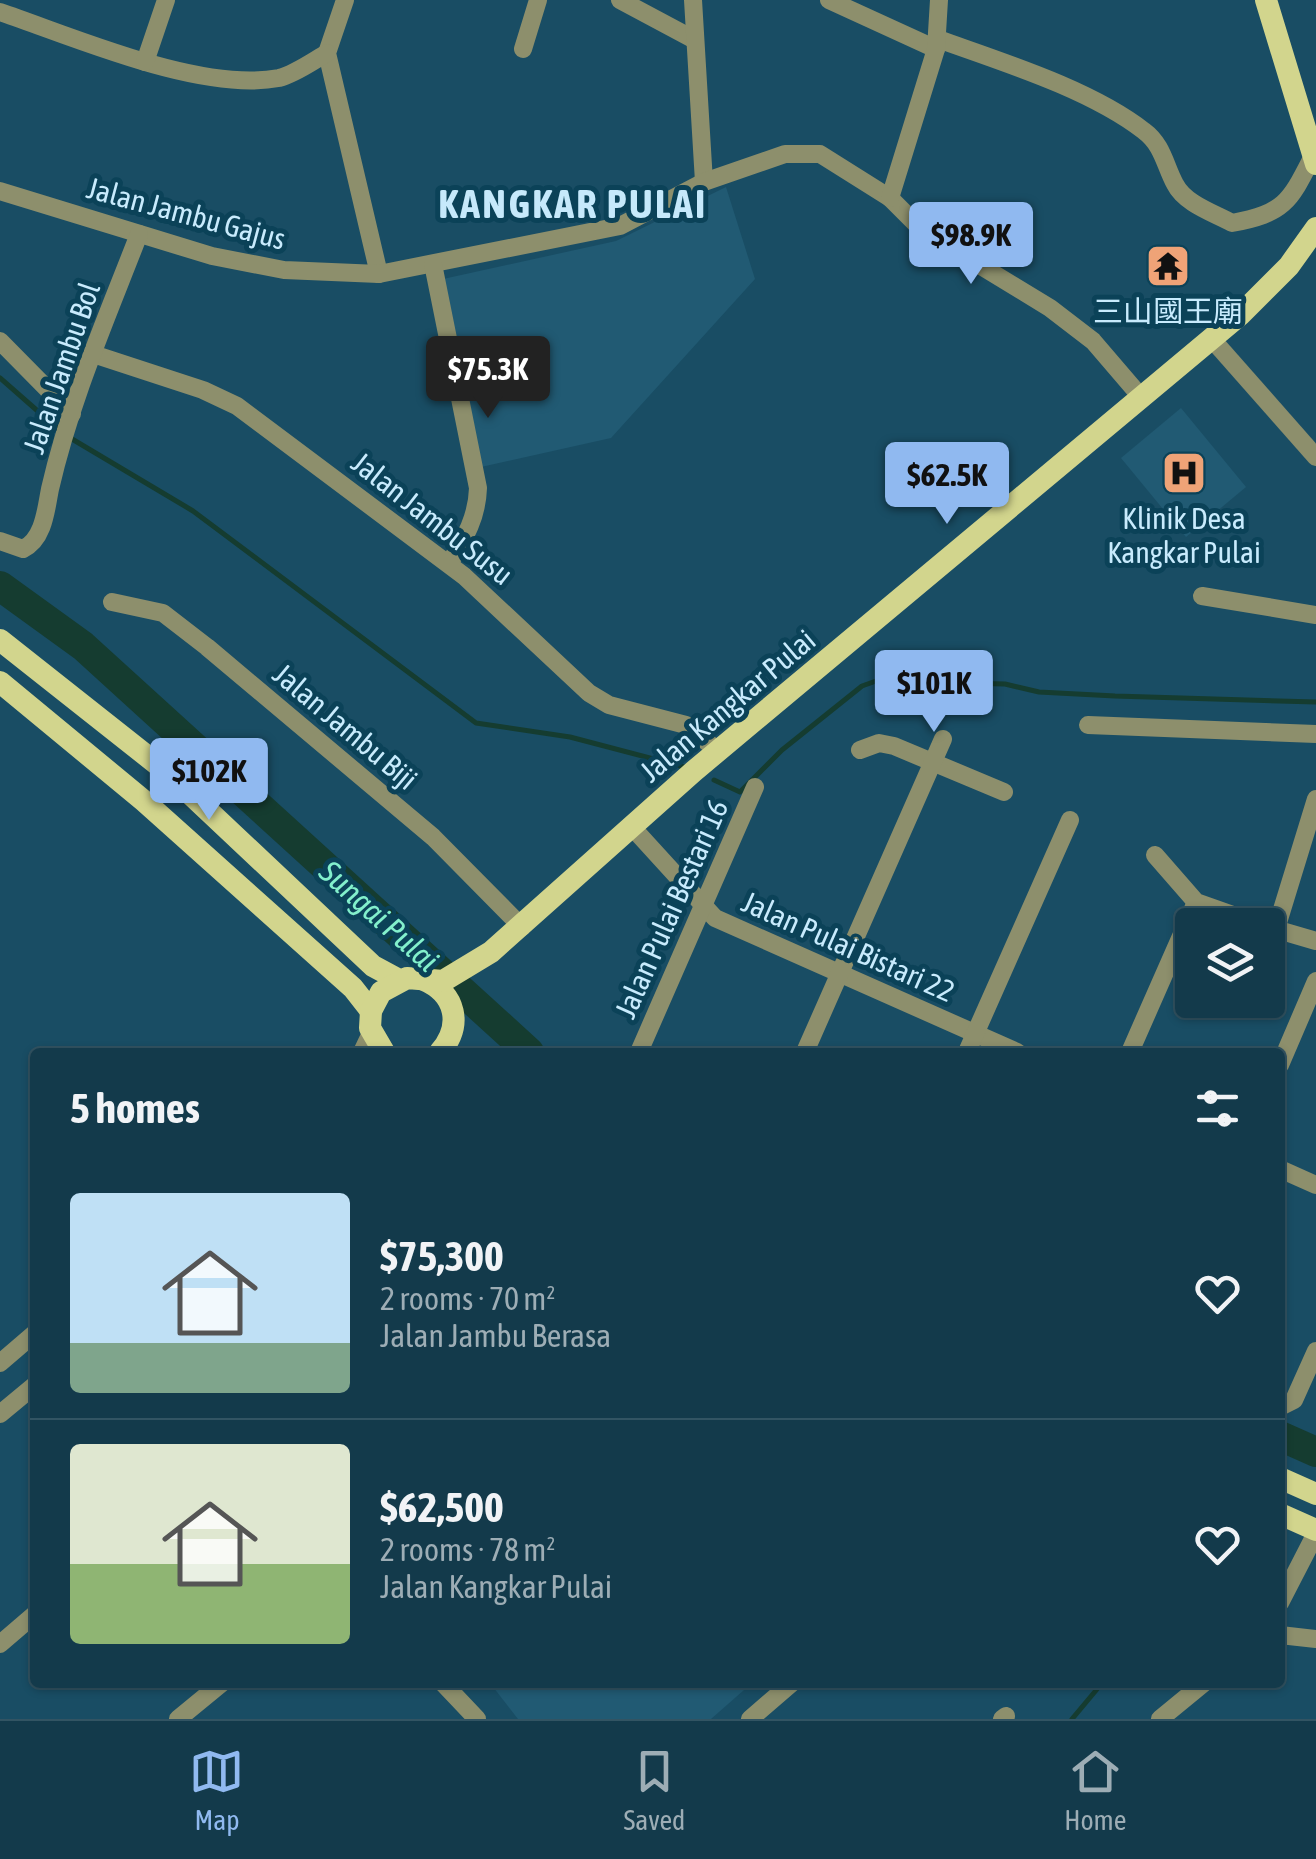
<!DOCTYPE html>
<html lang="en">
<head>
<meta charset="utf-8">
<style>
	:root { --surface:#133a4b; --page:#1c4152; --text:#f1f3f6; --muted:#9dadb5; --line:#325463; --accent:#90b9f0 }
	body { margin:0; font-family:"Asap Condensed","Noto Sans SC",sans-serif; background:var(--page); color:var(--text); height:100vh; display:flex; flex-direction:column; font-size:38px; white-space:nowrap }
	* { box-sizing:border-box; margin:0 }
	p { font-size:32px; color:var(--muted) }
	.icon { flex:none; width:55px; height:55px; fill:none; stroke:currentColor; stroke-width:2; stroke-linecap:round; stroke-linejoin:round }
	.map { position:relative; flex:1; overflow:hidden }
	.sheet { position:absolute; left:30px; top:1048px; width:1255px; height:640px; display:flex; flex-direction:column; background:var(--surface); border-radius:10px; box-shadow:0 2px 8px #0004,0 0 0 2px var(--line) }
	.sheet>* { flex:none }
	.buttons { position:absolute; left:1175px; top:908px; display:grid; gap:20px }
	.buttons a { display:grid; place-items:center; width:110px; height:110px; border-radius:10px; background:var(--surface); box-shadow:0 2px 8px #0004,0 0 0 2px var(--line); font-size:50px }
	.price { position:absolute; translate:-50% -85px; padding:0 22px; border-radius:10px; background:var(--accent); color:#111; font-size:32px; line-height:65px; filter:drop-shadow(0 2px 5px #0008) }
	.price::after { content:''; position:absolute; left:50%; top:60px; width:30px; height:22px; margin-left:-15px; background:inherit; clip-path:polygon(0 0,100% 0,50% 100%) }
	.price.on { background:#222; color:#fff }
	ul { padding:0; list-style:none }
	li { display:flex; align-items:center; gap:30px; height:250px; padding:0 40px }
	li+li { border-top:2px solid var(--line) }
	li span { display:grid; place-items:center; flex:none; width:280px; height:200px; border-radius:10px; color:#555 }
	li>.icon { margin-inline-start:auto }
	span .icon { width:120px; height:120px; fill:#fffc; stroke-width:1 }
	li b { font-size:42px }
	h2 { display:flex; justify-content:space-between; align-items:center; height:120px; padding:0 40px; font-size:42px }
	.tabs { display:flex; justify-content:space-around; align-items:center; height:140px; border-top:2px solid var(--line); background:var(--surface); font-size:28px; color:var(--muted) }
	.tabs a { display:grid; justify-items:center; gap:5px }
	.tabs .on { color:var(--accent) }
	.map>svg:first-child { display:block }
	.built { fill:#215a73 }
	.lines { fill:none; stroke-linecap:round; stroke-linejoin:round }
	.stream { stroke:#153c30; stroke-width:5 }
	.river { stroke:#153c30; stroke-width:30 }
	.minor { stroke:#8d8f6c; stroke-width:18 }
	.major { stroke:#d2d58d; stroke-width:22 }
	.labels { text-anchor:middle; stroke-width:10; stroke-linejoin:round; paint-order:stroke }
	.street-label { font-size:30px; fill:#c8ebfd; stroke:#0b4258 }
	.poi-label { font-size:30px; fill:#c8ebfd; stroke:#0b4258 }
	.water-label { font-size:32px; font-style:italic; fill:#83f0cc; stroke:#0b4258 }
	.district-label { font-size:40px; font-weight:bold; letter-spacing:2.5px; fill:#c6e9fb; stroke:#0b4258 }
</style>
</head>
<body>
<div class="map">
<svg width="1316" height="1719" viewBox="0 0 1316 1719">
	<rect width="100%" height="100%" fill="#194d64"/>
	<g class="built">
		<path d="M726,187L755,279L611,438L472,469L434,281L616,241Z"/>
		<path d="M1181,408L1246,487L1186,537L1121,458Z"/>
		<path d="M739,1683L744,1690L711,1719H518L490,1683Z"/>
	</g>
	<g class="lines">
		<g class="stream">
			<path d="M0,378L57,428"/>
			<path d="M72,439L193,511L476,723L570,737L688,768"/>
			<path d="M714,780L740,792L782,750L862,686L876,681L1005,684L1039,692L1115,696L1316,702"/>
			<path d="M1072,1719L1103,1682"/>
		</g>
		<g class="river">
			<path d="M0,586L83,646L529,1052"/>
			<path d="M1280,1436L1316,1452"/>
		</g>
		<g class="minor">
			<path d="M345,0L327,53L379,274"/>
			<path d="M620,0L693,39"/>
			<path d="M693,0L704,182"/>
			<path d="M829,0L936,49"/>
			<path d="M0,12C74,37 201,93 279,78C295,74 313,61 327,53"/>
			<path d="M938,39C1002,62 1090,89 1144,131C1163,145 1165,166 1175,184C1185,204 1214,213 1232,223C1286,213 1290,201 1314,154"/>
			<path d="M523,49L538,0"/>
			<path d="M145,62L166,0"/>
			<path d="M0,191L212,256L284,270L379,274L620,226L704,182L785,154H820L890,198L922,230L1050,308L1093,341L1141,397"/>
			<path d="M890,198L936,49L939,0"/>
			<path d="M433,264L478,488C477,519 464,539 449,564"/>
			<path d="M1211,338L1316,457"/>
			<path d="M0,341L72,414"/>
			<path d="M93,354L203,390L237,406L464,576L589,693L609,705L686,725L718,751"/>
			<path d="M0,541L23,549C44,539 46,509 50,489C70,401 107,317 139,234"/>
			<path d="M1202,596L1316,615"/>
			<path d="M112,602L163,613L207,647L433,837L522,927"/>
			<path d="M1088,725L1316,734"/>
			<path d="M860,750L879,743L894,746L1004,792"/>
			<path d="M632,827L715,918L1017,1052"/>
			<path d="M1155,855L1196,902L1261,925"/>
			<path d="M1268,927L1316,941"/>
			<path d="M1276,929L1316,799"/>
			<path d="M362,1052L371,1033"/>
			<path d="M639,1052L755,787"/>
			<path d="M805,1052L943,739"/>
			<path d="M967,1052L1070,820"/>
			<path d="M1130,1052L1196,902"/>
			<path d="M1280,1065L1316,981"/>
			<path d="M1280,1169L1316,1185"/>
			<path d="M0,1363L35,1333"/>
			<path d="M1280,1407L1294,1400L1316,1351"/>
			<path d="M0,1414L35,1385"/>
			<path d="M1280,1603L1316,1533"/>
			<path d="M1280,1635L1316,1639"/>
			<path d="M0,1644L35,1614"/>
			<path d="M442,1682L477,1719"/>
			<path d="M178,1719L223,1682"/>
			<path d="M750,1719L793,1682"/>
			<path d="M1002,1719L1006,1716"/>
			<path d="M1160,1719L1205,1682"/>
		</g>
		<g class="major">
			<path d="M1266,0L1316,164"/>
			<path d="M0,640L167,772L373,966L399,980"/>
			<path d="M0,682L144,801L353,988L371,1011"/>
			<path d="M424,980C456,994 463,1025 440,1052"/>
			<path d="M384,1052L370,1028L371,1011L381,992L407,978L443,981L491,952L694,771L1241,314L1289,266L1316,228"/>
			<path d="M1280,1478L1316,1494"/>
			<path d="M1280,1514L1316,1530"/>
		</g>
	</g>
	<defs>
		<symbol id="temple-square" viewBox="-11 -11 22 22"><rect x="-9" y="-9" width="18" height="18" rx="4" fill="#efa377" stroke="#0b4258"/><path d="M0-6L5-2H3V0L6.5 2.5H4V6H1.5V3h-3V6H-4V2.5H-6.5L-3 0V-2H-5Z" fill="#111"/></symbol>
		<symbol id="hospital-square" viewBox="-11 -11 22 22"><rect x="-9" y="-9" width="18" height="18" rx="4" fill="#efa377" stroke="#0b4258"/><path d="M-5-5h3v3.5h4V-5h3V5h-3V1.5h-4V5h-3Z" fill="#111"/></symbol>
	</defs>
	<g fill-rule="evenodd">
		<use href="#temple-square" x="1143" y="241" width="50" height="50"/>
		<use href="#hospital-square" x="1159" y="448" width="50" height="50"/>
	</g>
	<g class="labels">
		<g class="street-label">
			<text transform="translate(186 214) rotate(15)" y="10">Jalan Jambu Gajus</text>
			<text transform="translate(62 368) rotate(-71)" y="10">Jalan Jambu Bol</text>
			<text transform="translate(432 519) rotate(38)" y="10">Jalan Jambu Susu</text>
			<text transform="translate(728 706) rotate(-40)" y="10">Jalan Kangkar Pulai</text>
			<text transform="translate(345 727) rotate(40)" y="10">Jalan Jambu Biji</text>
			<text transform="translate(672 909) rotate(-66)" y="10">Jalan Pulai Bestari 16</text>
			<text transform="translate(848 947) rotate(24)" y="10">Jalan Pulai Bistari 22</text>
		</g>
		<g class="poi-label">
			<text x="1168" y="322">三山國王廟</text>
			<text x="1184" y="529">Klinik Desa<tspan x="1184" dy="34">Kangkar Pulai</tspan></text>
		</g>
		<g class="water-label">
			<text transform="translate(379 916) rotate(42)" y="11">Sungai Pulai</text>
		</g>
		<g class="district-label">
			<text x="573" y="218">KANGKAR PULAI</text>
		</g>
	</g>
</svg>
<div class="buttons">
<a><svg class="icon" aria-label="layers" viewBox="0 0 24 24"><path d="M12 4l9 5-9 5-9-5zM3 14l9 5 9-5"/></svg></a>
</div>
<b class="price" style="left:971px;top:287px">$98.9K</b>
<b class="price on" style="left:488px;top:421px">$75.3K</b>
<b class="price" style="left:947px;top:527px">$62.5K</b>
<b class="price" style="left:934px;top:735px">$101K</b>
<b class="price" style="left:209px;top:823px">$102K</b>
<section class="sheet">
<h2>5 homes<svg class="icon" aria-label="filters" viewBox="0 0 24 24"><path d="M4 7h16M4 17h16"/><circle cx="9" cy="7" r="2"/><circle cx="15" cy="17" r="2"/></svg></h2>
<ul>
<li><span style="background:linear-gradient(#bfe0f5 75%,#7fa58c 0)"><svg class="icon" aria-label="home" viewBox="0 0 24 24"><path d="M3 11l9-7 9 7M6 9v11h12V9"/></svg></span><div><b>$75,300</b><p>2 rooms · 70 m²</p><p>Jalan Jambu Berasa</p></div><svg class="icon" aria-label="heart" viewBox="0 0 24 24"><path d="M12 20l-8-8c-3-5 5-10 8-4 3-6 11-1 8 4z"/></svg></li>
<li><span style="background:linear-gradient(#dfe7d0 60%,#8fb573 0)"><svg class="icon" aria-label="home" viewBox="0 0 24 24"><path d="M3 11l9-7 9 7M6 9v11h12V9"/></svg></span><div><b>$62,500</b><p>2 rooms · 78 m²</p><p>Jalan Kangkar Pulai</p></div><svg class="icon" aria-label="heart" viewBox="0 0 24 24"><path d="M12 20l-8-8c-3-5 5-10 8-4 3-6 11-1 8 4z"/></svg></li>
</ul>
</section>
</div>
<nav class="tabs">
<a class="on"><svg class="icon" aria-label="map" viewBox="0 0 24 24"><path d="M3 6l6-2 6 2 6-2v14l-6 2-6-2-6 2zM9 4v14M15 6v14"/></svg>Map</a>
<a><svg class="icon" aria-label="saved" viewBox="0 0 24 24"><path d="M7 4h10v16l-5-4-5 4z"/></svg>Saved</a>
<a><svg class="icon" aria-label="home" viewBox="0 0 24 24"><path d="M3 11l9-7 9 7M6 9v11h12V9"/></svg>Home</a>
</nav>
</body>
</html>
